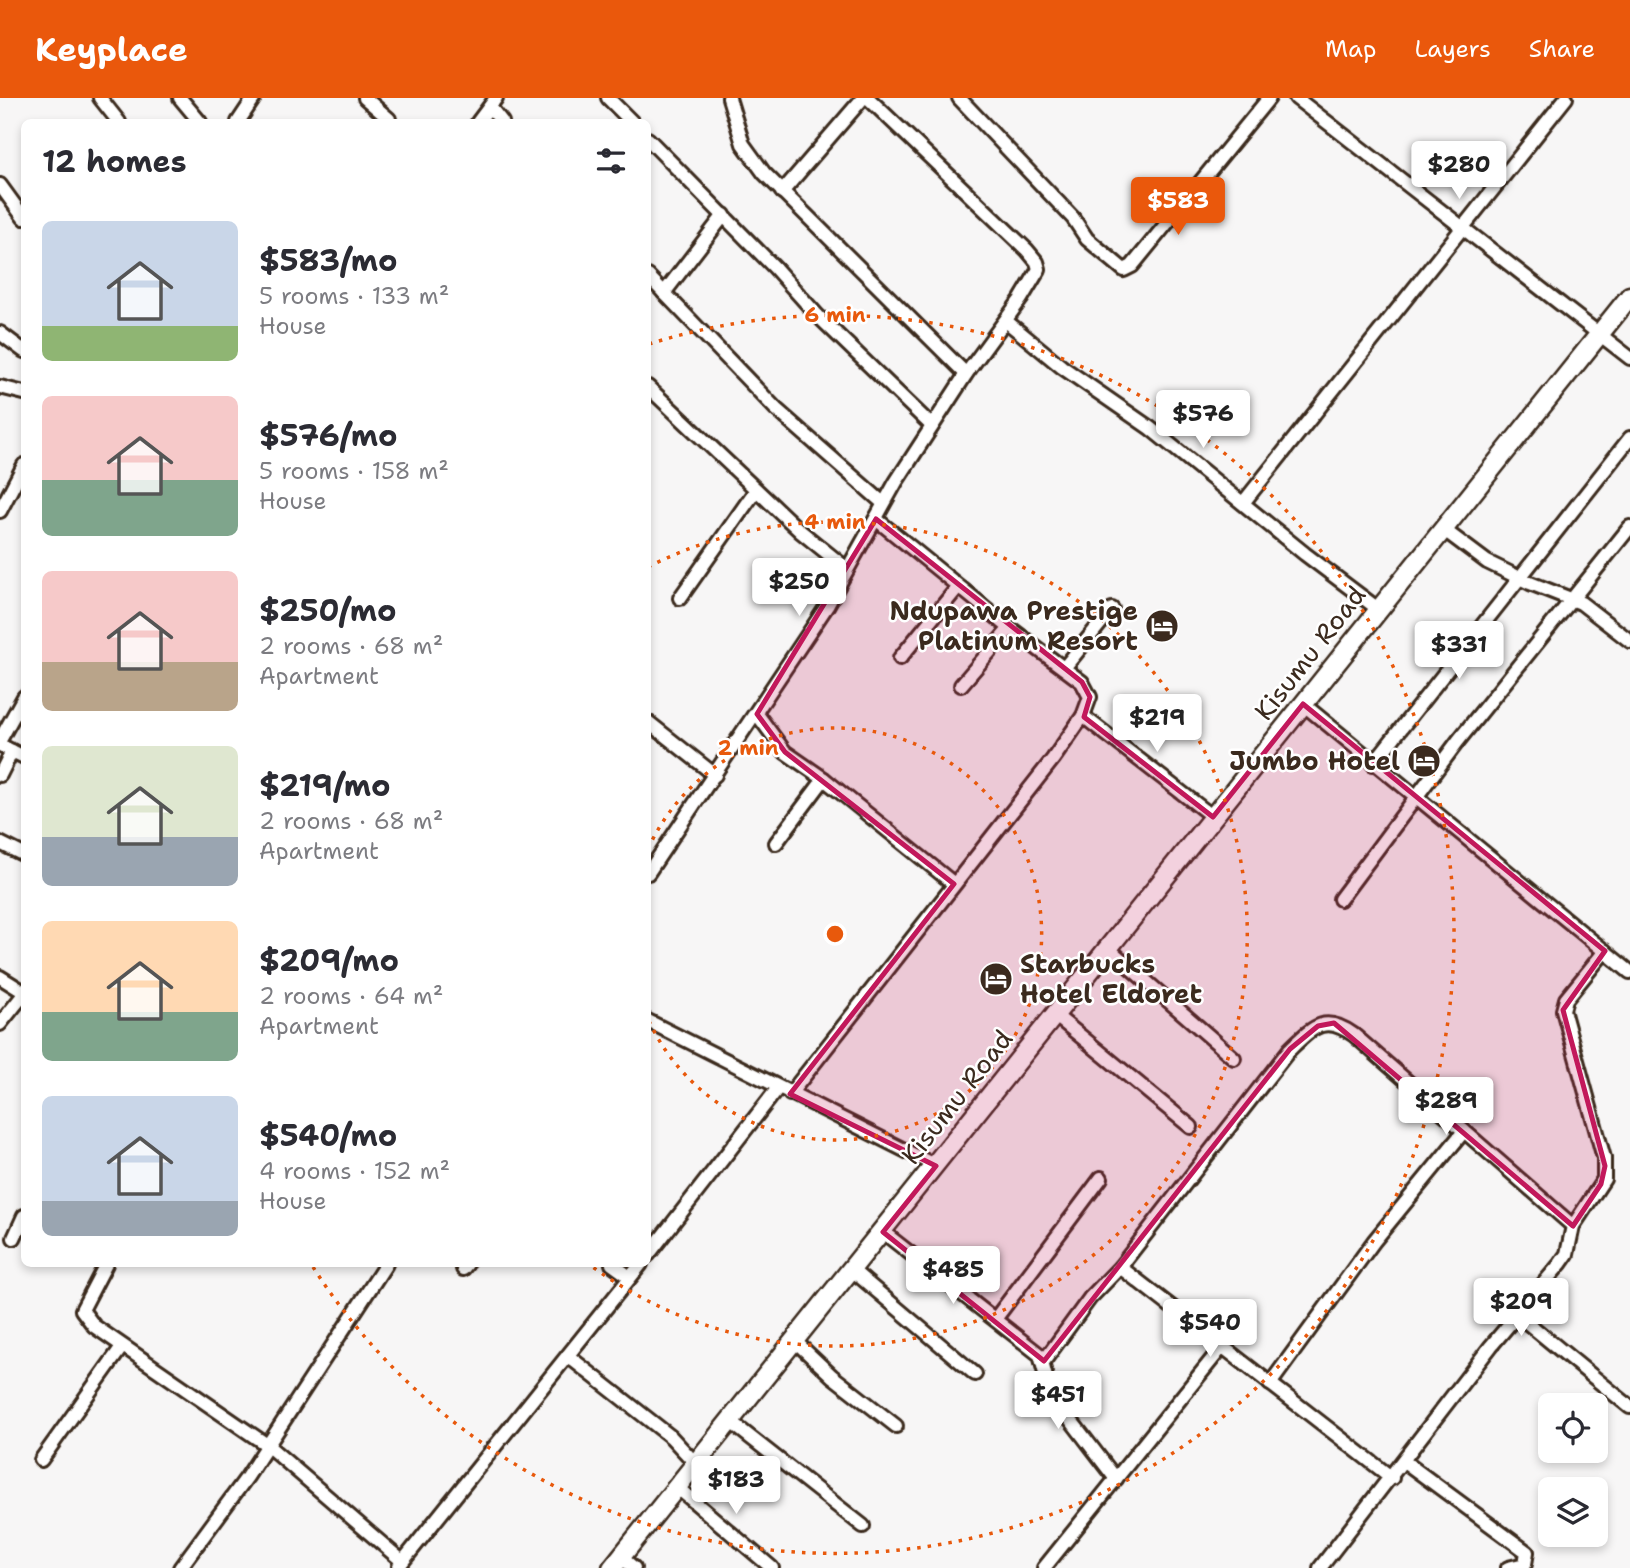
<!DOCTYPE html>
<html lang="en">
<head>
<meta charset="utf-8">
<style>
	:root { --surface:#fff; --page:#f7f7f7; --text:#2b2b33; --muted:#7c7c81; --accent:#ea580c }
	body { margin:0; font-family:"Shantell Sans",sans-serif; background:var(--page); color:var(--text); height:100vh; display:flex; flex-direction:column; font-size:26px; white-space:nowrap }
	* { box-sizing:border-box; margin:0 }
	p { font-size:23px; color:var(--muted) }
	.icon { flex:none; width:38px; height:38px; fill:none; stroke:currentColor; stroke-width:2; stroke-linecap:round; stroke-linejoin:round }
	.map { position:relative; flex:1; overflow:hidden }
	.panel { position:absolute; left:21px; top:21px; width:630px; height:1148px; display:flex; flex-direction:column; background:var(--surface); border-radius:10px; box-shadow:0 4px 10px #0003 }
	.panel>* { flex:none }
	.buttons { position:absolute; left:1538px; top:1295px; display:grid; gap:14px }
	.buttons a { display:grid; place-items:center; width:70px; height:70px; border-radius:10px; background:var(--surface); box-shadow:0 4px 10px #0003; font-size:35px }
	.price { position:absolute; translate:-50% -60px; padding:0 16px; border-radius:7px; background:#fff; color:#222; font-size:23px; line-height:46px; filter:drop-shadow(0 2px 4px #0008) }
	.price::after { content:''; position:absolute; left:50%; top:42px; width:21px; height:16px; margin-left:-10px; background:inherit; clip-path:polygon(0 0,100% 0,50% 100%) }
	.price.on { background:var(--accent); color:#fff }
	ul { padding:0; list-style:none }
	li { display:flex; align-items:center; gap:21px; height:175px; padding:0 21px }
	li span { display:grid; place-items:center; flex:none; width:196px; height:140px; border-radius:10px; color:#555 }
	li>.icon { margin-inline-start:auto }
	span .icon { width:84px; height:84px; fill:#fffc; stroke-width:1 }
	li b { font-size:30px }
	h2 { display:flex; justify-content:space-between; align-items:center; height:84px; padding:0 21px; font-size:30px }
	header { display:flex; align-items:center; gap:42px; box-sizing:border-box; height:98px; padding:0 35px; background:var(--accent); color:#fff }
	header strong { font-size:33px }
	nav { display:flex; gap:38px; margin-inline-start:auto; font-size:24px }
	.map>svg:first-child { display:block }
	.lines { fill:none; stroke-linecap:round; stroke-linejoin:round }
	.minor-casing { stroke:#3b2a1e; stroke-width:18 }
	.highway-casing { stroke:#3b2a1e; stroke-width:23 }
	.minor { stroke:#fff; stroke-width:12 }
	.highway { stroke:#fff; stroke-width:18 }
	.marked { fill:#c2185b; fill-opacity:0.2; stroke:#c2185b; stroke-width:5; stroke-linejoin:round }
	.ring { fill:none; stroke:#e8590c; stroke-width:3.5; stroke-dasharray:3.5 7 }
	.labels { text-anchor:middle; stroke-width:5; stroke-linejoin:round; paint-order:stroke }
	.poi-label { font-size:26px; font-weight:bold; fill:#3b2a1e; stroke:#fff; text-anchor:end }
	.street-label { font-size:26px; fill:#3b2a1e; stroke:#fff }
	.centre { fill:#e8590c; stroke:#fff; stroke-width:3.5 }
	.ring-label { font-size:21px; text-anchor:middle; font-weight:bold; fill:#e8590c; stroke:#fff; stroke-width:5; stroke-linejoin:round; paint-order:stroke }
</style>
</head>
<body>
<header>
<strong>Keyplace</strong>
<nav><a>Map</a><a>Layers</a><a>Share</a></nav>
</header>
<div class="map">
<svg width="1630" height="1470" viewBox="0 0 1630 1470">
	<rect width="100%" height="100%" fill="#f7f6f6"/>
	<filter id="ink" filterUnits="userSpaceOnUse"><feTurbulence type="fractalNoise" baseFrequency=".0143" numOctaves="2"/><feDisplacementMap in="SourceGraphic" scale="14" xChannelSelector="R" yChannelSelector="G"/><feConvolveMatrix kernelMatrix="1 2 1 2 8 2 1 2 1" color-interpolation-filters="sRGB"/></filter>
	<g filter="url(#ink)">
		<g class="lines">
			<defs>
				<g id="minor">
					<path d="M100,0L119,24"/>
					<path d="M180,0L200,24"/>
					<path d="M365,0L389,21"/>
					<path d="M608,0L632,24"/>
					<path d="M729,0L743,46L764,75L966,276"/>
					<path d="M959,0L1073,120L1087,141L1124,172L1132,168L1269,0"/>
					<path d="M1296,0L1630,260"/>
					<path d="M490,9L502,24"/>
					<path d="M238,24L254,0"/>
					<path d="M478,24L496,0"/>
					<path d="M648,41L775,170L817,217L932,328"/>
					<path d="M0,87L24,120"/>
					<path d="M782,94L863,0"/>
					<path d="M648,178L776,311L883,405"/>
					<path d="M664,195L724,117"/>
					<path d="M1006,223L1062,269L1150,330L1305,456L1378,511"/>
					<path d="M0,235L24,253"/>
					<path d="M0,289L24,295"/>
					<path d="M648,289L800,433L847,471"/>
					<path d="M1243,405L1566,0"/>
					<path d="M0,413L24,367"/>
					<path d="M1443,431L1487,464L1530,485L1581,505L1630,543"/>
					<path d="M680,500L756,392"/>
					<path d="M900,560L958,489"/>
					<path d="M1064,570L1112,511"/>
					<path d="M961,587L1010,530"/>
					<path d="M1303,606L1630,874"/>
					<path d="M757,616L785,654L824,681L954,786"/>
					<path d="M1083,618L1213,719"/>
					<path d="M648,624L715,677"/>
					<path d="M0,642L24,599"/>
					<path d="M0,647L24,659"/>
					<path d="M1373,666L1630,340"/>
					<path d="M0,677L12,653"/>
					<path d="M0,745L24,757"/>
					<path d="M776,745L824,681"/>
					<path d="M648,775L827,508L896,384L966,276L1021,201L1039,171L1037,164L1027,152L868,0"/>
					<path d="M1340,801L1458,643L1630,429"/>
					<path d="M1109,851L1234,960"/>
					<path d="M0,879L24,894"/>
					<path d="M1055,917L1191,1029"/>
					<path d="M648,923L936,1068"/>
					<path d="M0,926L24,896"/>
					<path d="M790,996L1053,661L1083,618L1090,599L1082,584L1010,530L876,421"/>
					<path d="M883,1134L1040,1257L1047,1283L1060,1308L1116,1381"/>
					<path d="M14,1140L24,1118"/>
					<path d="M648,1157L778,990"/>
					<path d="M106,1166L82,1212L94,1228L267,1347L402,1463"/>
					<path d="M612,1166L630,1179"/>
					<path d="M1120,1169L1290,951C1314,928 1325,916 1354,937L1573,1128"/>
					<path d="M463,1171L467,1166"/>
					<path d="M852,1172L975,1276"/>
					<path d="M1519,1218L1630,1309"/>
					<path d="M996,1220L1101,1080"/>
					<path d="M795,1243L832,1278L896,1328"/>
					<path d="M568,1258L671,1339L696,1366"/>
					<path d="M1044,1263L1090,1200L1120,1169L1392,1380"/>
					<path d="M1270,1286L1374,1143L1464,1033"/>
					<path d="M731,1324L863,1428"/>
					<path d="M41,1362L121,1250"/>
					<path d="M1405,1364L1527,1454L1525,1466L1508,1470"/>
					<path d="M678,1390L772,1470"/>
					<path d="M621,1459L634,1470"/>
					<path d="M399,1468L641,1166"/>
					<path d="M180,1470L247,1379L386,1166"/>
					<path d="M1044,1470L1222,1249"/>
					<path d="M1320,1470L1491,1248L1560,1166L1567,1156L1573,1128L1604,1081V1060L1563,912L1566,901L1605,853"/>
				</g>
				<path id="highway" d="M612,1470L1630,198"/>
			</defs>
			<use href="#minor" class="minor-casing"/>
			<use href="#highway" class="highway-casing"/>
			<use href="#minor" class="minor"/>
			<use href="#highway" class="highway"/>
		</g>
	</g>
	<path class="marked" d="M876,421L1082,584L1090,599L1084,619L1213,719L1303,606L1605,853L1563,912L1605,1068L1601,1086L1573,1128L1334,925L1318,928L1290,951L1044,1263L883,1134L936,1068L790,996L954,786L785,654L757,616Z"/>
	<g class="ring">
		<path d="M648 751A206 206 0 1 1 648 921"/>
		<path d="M648 469A412 412 0 1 1 590 1167"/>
		<path d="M649 246A619 619 0 1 1 313 1169"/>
	</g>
	<defs>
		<symbol id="hotel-disc" viewBox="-11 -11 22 22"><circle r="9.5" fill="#3b2a1e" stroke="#fff"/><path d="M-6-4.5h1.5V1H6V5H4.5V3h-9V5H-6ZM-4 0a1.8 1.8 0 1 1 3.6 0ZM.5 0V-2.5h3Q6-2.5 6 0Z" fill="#fff"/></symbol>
	</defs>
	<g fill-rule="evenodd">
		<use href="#hotel-disc" x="1143" y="509" width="38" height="38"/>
		<use href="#hotel-disc" x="1405" y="644" width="38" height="38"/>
		<use href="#hotel-disc" x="977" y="862" width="38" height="38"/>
	</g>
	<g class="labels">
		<g class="poi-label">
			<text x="1138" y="522">Ndupawa Prestige<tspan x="1138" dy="30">Platinum Resort</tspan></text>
			<text x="1400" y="672">Jumbo Hotel</text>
			<text x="1020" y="875" text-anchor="start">Starbucks<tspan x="1020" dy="30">Hotel Eldoret</tspan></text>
		</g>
		<g class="street-label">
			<text transform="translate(1310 555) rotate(-52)" y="9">Kisumu Road</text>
			<text transform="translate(957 999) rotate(-52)" y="9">Kisumu Road</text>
		</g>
	</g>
	<circle cx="835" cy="836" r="10" class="centre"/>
	<g class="ring-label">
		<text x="835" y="224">6 min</text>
		<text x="835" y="431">4 min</text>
		<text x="748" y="657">2 min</text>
	</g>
</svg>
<div class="buttons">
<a><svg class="icon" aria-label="locate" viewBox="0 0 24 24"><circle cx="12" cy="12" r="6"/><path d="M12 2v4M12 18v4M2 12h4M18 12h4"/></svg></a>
<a><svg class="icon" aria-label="layers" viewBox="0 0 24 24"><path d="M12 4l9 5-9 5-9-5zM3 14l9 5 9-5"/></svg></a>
</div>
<b class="price" style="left:1459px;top:103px">$280</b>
<b class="price on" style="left:1178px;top:139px">$583</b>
<b class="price" style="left:1203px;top:352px">$576</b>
<b class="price" style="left:799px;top:520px">$250</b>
<b class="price" style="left:1459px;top:583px">$331</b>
<b class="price" style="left:1157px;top:656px">$219</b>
<b class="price" style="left:1446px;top:1039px">$289</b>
<b class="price" style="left:953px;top:1208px">$485</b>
<b class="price" style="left:1521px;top:1240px">$209</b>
<b class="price" style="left:1210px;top:1261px">$540</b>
<b class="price" style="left:1058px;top:1333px">$451</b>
<b class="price" style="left:736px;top:1418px">$183</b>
<section class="panel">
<h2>12 homes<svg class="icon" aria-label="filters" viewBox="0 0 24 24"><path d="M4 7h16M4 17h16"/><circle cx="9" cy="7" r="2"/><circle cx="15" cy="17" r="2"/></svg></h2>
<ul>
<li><span style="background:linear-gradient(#c9d6e8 75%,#8fb573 0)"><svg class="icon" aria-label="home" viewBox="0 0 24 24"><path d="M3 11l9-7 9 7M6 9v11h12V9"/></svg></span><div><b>$583/mo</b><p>5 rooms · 133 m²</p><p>House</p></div></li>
<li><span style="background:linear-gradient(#f6c9c9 60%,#7fa58c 0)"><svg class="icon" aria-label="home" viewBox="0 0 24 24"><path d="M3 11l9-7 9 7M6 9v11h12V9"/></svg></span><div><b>$576/mo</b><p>5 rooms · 158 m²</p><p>House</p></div></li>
<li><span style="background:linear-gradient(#f6c9c9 65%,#b9a48a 0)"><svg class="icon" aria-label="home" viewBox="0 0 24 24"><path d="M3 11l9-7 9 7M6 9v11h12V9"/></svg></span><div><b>$250/mo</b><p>2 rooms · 68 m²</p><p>Apartment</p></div></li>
<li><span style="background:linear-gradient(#dfe7d0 65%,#9aa5b1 0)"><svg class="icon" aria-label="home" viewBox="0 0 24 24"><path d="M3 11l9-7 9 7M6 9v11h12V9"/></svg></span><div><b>$219/mo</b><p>2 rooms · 68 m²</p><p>Apartment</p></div></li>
<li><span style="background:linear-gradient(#ffd9b3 65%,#7fa58c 0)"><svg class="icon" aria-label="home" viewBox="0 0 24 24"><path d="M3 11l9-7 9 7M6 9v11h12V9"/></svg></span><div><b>$209/mo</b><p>2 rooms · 64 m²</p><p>Apartment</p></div></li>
<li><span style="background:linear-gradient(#c9d6e8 75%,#9aa5b1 0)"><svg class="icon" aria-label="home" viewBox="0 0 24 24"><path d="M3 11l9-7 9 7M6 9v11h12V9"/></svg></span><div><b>$540/mo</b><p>4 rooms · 152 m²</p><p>House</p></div></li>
</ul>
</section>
</div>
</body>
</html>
